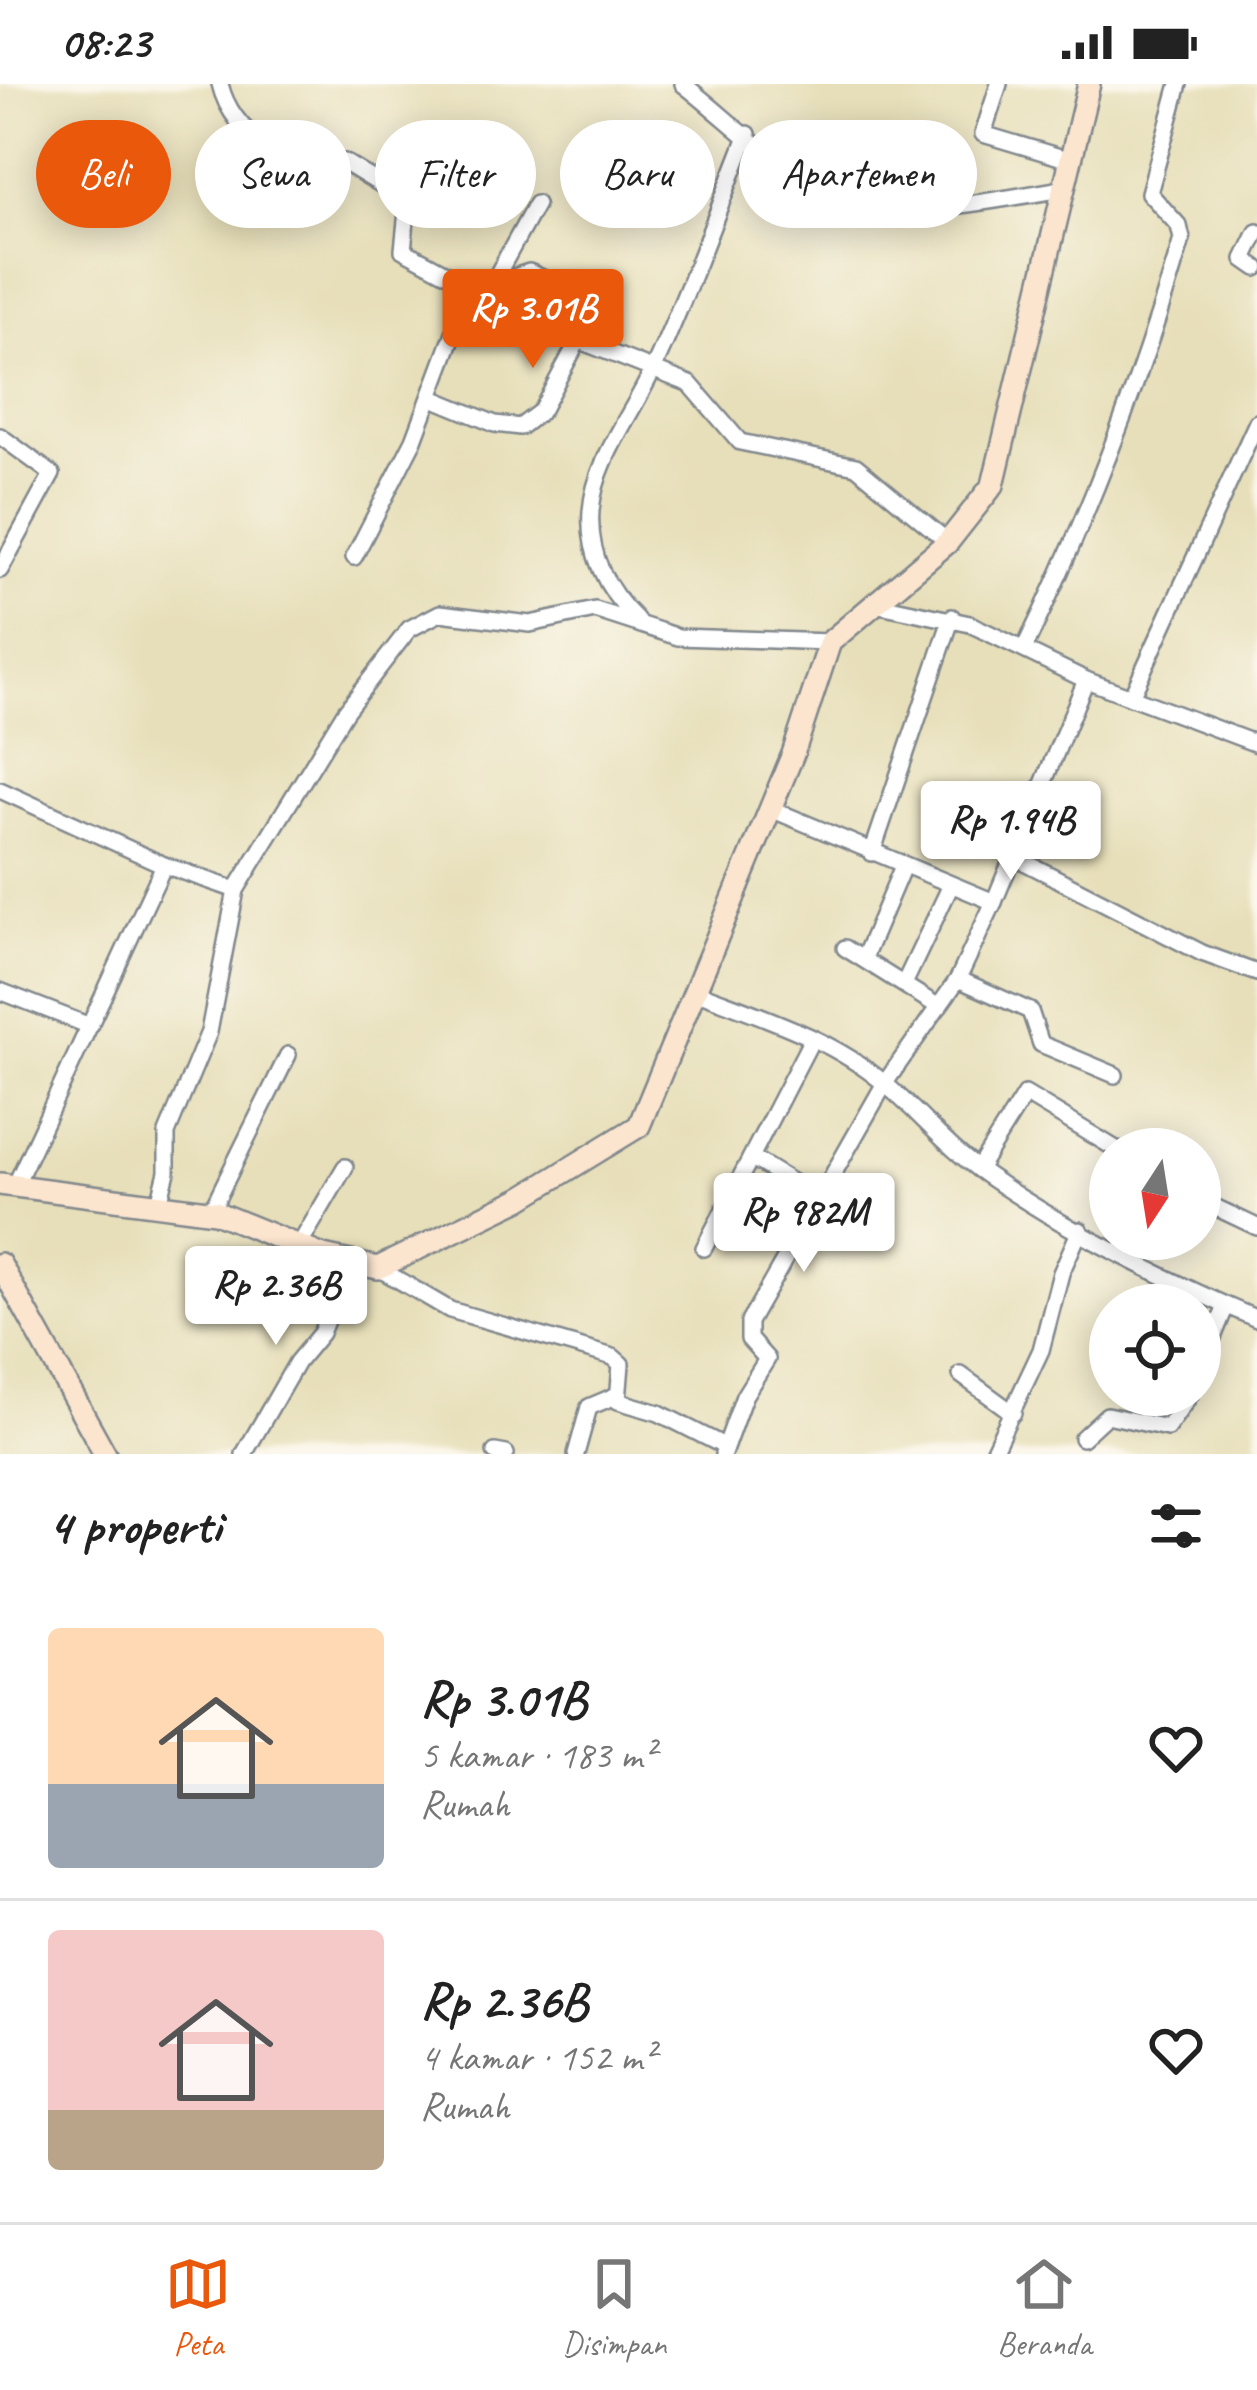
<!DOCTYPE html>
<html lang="id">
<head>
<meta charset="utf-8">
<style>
	:root { --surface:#fff; --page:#f6f6f6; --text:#222; --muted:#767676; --line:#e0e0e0; --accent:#ea580c }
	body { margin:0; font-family:Caveat,sans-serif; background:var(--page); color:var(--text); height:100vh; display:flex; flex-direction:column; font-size:45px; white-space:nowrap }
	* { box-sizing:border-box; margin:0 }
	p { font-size:39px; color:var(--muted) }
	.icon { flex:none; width:66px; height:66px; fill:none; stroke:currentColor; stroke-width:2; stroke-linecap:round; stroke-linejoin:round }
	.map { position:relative; height:1370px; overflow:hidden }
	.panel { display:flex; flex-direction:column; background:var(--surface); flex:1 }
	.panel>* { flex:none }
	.banner { position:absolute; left:36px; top:36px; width:1185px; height:108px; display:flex; gap:24px }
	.needle { width:78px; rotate:192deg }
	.tools { position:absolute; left:1089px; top:1044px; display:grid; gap:24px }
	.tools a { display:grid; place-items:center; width:132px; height:132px; border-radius:50%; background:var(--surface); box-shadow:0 6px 30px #0003; font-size:60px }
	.price { position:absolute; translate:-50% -102px; padding:0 27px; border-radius:12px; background:#fff; color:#222; font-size:39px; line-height:78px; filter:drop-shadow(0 3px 6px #0008) }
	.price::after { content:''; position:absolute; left:50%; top:72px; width:36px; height:27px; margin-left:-18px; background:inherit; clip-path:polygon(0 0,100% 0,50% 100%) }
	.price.active { background:var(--accent); color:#fff }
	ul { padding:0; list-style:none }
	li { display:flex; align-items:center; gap:36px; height:300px; padding:0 48px }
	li+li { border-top:3px solid var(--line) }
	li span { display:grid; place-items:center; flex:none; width:336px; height:240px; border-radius:12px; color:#555 }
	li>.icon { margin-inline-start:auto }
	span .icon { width:144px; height:144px; fill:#fffc; stroke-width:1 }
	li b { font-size:51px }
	h2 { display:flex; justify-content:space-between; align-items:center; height:144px; padding:0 48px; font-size:51px }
	.chip { padding:0 42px; border-radius:54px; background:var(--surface); box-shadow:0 6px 30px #0003; font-size:42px; line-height:108px }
	.chip.active { background:var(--accent); color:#fff }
	.status { display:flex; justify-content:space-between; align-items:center; height:84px; padding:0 60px; background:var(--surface); direction:ltr }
	.status svg { height:33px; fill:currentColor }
	.tab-bar { display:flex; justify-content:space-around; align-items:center; height:168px; border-top:3px solid var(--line); background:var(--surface); font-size:33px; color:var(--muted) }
	.tab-bar a { display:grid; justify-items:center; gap:6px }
	.tab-bar .active { color:var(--accent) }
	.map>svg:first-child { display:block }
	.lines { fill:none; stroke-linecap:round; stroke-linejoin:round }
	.street-casing { stroke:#81878c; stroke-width:20 }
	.secondary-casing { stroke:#81878c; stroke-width:26 }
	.street { stroke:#fff; stroke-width:15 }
	.secondary { stroke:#fbe5cf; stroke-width:21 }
</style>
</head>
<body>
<div class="status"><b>08:23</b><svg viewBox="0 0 49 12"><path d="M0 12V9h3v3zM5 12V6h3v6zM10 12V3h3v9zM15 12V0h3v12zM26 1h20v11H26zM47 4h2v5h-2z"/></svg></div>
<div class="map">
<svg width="1257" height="1370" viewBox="0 0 1257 1370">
	<rect width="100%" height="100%" fill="#fbf7ec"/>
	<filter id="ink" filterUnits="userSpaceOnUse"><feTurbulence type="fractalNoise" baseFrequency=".00833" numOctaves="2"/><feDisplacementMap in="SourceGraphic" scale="24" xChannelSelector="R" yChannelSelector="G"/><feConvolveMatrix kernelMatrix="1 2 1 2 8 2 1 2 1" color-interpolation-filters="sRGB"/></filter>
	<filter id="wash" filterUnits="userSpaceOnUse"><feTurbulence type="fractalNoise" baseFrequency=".004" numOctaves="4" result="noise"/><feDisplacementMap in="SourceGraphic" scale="48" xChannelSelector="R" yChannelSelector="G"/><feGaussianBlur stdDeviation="2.7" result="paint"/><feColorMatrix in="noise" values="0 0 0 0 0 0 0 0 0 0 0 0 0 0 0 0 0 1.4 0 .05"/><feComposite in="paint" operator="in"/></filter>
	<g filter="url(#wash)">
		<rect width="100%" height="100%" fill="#e7dfb9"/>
	</g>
	<g filter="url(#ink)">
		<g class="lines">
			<defs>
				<g id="street">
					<path d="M220,0C231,46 272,71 317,86L344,78L408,117L403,166L552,246L690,300L740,358L856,382L948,458"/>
					<path d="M683,0C726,33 784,92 832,111C904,139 990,116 1063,105"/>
					<path d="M999,0L983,50L1070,76"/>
					<path d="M1257,148L1244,175L1257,184"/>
					<path d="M485,213L536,120"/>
					<path d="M503,222L517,192L529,188L601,220"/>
					<path d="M432,314L495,340L520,343L541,327L578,257"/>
					<path d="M0,352L52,390L0,486"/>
					<path d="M354,473L414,356L470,206"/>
					<path d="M875,520L970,540L1086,596L1257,660"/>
					<path d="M636,535C606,506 588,469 591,427C595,375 633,330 654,283C689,208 717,127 748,50"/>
					<path d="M1024,565C1088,434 1141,295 1182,155L1179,142L1149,109L1179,0"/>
					<path d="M1131,613L1257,338"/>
					<path d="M0,706L164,781"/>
					<path d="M872,769L952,533"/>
					<path d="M1011,771L1202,869L1257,889"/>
					<path d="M994,818L1086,596"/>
					<path d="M845,864L939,923"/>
					<path d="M864,874L903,782"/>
					<path d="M958,895L1030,927L1041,960L1115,991"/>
					<path d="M904,900L951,801"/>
					<path d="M0,907L90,942"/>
					<path d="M695,907C759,932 832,954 885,1000C921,1030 948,1065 988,1092C1070,1149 1166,1196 1257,1235"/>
					<path d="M754,1075L818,1114"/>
					<path d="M978,1085L1025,1010L1116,1065"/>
					<path d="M15,1102L164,781L236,806"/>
					<path d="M1200,1116L1257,1143"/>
					<path d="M159,1119L167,1088V1049L209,948L236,806L345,628L409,545L440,529L530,540L595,526L678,553L830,558"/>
					<path d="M211,1127L288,971"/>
					<path d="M300,1160L345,1083"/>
					<path d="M704,1164L812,955"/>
					<path d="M378,1184L450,1226L613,1273L621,1280L618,1317L659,1329L724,1362"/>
					<path d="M1200,1285L1226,1222"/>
					<path d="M961,1291L1013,1329"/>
					<path d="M1082,1354L1107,1331L1167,1344L1190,1311"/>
					<path d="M495,1368L506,1370"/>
					<path d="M244,1370L297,1278L321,1249L349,1180"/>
					<path d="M576,1370L589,1323L615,1312"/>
					<path d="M723,1370L744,1312L767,1275L749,1255V1238L885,999L958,895L994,818L771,725"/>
					<path d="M992,1370L1041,1266L1061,1189L1080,1146"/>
				</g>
				<g id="secondary">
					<path d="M0,1100L215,1128L323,1172L378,1184L520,1115L639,1042L793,670L830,558L948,458L993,401L1089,0"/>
					<path d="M0,1180L105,1370"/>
				</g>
			</defs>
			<use href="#street" class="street-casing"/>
			<use href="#secondary" class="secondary-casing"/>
			<use href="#street" class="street"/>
			<use href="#secondary" class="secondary"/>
		</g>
	</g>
</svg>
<div class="tools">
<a><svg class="needle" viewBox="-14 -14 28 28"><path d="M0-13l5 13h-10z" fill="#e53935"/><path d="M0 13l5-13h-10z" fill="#767676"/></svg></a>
<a><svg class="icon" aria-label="locate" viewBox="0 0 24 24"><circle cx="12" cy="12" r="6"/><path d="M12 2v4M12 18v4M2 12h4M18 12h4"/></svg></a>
</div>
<b class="price active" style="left:533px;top:287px">Rp 3.01B</b>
<b class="price" style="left:1011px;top:799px">Rp 1.94B</b>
<b class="price" style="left:804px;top:1191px">Rp 982M</b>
<b class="price" style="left:276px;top:1264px">Rp 2.36B</b>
<div class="banner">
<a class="chip active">Beli</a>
<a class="chip">Sewa</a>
<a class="chip">Filter</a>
<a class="chip">Baru</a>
<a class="chip">Apartemen</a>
</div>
</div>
<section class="panel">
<h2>4 properti<svg class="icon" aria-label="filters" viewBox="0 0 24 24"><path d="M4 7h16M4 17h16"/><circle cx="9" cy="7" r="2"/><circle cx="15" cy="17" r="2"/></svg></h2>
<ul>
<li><span style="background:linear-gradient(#ffd9b3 65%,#9aa5b1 0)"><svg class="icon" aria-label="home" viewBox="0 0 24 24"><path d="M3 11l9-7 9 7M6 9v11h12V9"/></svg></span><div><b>Rp 3.01B</b><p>5 kamar · 183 m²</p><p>Rumah</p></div><svg class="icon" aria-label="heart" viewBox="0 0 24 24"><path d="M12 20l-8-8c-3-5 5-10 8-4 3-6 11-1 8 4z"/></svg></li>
<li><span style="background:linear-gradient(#f6c9c9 75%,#b9a48a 0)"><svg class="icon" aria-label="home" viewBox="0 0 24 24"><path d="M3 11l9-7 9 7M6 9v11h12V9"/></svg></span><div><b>Rp 2.36B</b><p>4 kamar · 152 m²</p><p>Rumah</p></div><svg class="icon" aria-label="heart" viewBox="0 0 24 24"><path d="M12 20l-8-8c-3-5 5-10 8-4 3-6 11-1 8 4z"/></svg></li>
</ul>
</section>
<nav class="tab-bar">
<a class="active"><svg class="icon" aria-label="map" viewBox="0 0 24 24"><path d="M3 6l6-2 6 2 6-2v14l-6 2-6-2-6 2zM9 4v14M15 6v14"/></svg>Peta</a>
<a><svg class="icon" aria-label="saved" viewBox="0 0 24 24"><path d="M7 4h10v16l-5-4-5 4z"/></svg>Disimpan</a>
<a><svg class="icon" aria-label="home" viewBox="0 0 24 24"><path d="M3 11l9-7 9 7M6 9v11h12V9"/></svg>Beranda</a>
</nav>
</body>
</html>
